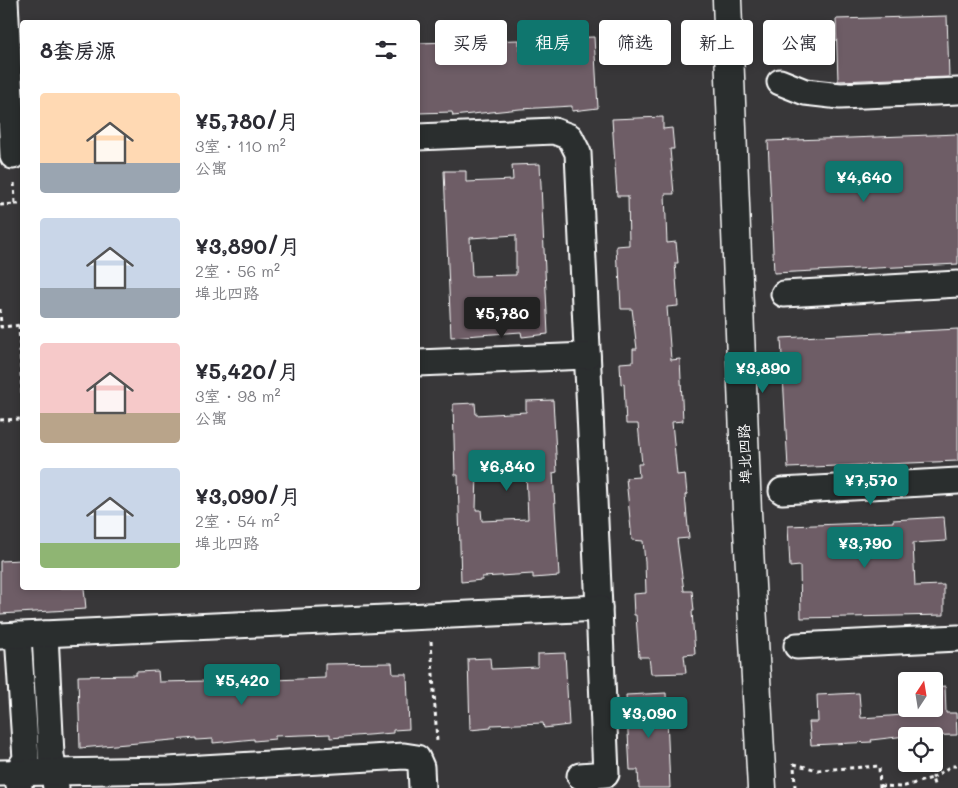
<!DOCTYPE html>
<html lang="zh">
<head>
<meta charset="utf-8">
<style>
	:root { --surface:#fff; --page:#f7f7f7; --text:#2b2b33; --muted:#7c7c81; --accent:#0f766e }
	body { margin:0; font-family:Mali,"LXGW WenKai TC",sans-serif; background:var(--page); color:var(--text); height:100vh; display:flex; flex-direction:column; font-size:19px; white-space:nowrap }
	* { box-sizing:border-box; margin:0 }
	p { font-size:16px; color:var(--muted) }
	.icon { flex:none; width:28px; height:28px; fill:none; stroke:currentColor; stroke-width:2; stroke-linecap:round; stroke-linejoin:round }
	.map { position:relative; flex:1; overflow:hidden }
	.sheet { position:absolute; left:20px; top:20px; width:400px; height:570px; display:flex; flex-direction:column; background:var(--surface); border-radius:5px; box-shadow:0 2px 8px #0003 }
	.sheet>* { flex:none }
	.guide { position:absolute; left:435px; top:20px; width:448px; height:45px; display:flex; gap:10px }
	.needle { width:32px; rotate:12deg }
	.tools { position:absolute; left:898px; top:672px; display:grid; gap:10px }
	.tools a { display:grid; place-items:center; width:45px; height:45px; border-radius:5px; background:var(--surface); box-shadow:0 2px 8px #0003; font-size:25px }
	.price { position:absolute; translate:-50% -42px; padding:0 11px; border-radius:5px; background:var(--accent); color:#fff; font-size:16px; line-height:32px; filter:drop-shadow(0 1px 2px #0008) }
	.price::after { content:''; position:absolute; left:50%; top:30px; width:15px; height:11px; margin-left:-8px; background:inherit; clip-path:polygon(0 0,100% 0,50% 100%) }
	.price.current { background:#222; color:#fff }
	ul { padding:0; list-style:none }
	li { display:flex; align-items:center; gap:15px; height:125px; padding:0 20px }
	li span { display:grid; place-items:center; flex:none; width:140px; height:100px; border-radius:5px; color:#555 }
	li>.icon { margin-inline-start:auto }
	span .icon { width:60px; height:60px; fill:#fffc; stroke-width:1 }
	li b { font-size:21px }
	h2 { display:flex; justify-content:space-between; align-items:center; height:60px; padding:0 20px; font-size:21px }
	.pill { padding:0 18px; border-radius:5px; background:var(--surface); box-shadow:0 2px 8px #0003; font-size:18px; line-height:45px }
	.pill.current { background:var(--accent); color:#fff }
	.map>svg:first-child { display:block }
	.building { fill:#6e5d66; stroke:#fff; fill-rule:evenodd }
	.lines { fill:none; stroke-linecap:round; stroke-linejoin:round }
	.street-casing { stroke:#fff; stroke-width:29 }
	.secondary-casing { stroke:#fff; stroke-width:31 }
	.path { stroke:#fff; stroke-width:3; stroke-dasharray:4 4; stroke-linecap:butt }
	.street { stroke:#2a2d2e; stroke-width:25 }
	.secondary { stroke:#2a2d2e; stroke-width:28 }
	.labels { text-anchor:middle; stroke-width:4.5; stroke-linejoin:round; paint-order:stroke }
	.street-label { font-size:15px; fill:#fff; stroke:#2a2d2e }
</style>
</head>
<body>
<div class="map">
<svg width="958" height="788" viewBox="0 0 958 788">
	<rect width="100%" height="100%" fill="#383739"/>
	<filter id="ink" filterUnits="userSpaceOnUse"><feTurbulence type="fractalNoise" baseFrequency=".02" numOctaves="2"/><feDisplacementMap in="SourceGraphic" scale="10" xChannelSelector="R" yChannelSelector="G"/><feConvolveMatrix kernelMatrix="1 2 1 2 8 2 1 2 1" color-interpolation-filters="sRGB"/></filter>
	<g filter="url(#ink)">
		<g class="building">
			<path d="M947,16L949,77L838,81L836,19Z"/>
			<path d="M594,37L598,108L572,111V106L520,109L453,116L452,112L418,113V43L519,40V51L566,48V38Z"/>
			<path d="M663,117V129L672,128L674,149H670L674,194H665L667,243L676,242L678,263H675L678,306L667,307L671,360L680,359L683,421L672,422L677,475L685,474L687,494L685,495L689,538L677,539L684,591H692L694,611H692L695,654L684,655L686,673L651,674L649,657H639L636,615H634L633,594L646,593L645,562L643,541L632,540L626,478L639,477L638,464H642L638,424H626L624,383L621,384L620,363L633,362V349H637L632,309H621L619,266H617L616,246L629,245L628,196H617L612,119Z"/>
			<path d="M958,134V264L774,273L768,141Z"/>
			<path d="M540,164L548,334L522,337L521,332L451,337L444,171H466V182L513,180L512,165ZM516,235V275L472,276L470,238Z"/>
			<path d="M958,329V461L788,468L781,338Z"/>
			<path d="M553,400L557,472L553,473L559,576L533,578V574L482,577V580L461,582L458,475H455L453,404L475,403L476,415L526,412V401ZM515,468V471H526L528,519L482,521L481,510H476L477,470Z"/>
			<path d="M944,517L946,541L913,543L915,586L944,585V615L801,618L800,566L790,567L788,526L893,522V520Z"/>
			<path d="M22,560V588H84L86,609L0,614V561Z"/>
			<path d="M565,653L569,725L544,728L543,723L491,725V728L470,730L468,659L490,658L491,669L538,667V654Z"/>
			<path d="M392,663L393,674H407L409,729L393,730V733L330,738V734L275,736V739L254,741V739L213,743V739L196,740V738L80,748L78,676L136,675V672L158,671L159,682L208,681L207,670L274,669V680L325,678V664Z"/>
			<path d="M945,686L946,713H956L957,735L906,736L871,740L872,742L811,745L809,722H818L817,695L859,693L861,718L904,715L902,688H906V709H934V687Z"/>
			<path d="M666,693L670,788H639L638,770H630L626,695Z"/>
		</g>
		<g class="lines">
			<defs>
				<g id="street">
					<path d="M5,0L13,156"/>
					<path d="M780,82L805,92L840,96L958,91"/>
					<path d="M418,137L554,131L570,137L578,153L599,608"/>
					<path d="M784,294L958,284"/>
					<path d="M418,363L587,356"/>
					<path d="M782,491L958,481"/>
					<path d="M45,634L51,755L56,788"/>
					<path d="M18,635L26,759L18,771L19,786"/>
					<path d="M0,636L599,608L606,774L580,776"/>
					<path d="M797,646L958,638"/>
					<path d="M0,773L168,770L404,756L417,758L421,767L422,788"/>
				</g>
				<path id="secondary" d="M727,0L747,512L762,788"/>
			</defs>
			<use href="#street" class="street-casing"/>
			<use href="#secondary" class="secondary-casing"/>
			<g class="path">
				<path d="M15,204H22"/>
				<path d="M0,205L15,204L14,180"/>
				<path d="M0,309L1,327L22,325"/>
				<path d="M19,325L22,393"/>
				<path d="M0,420L22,419"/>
				<path d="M431,641L437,742"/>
				<path d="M932,778L951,766H958"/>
				<path d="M880,786L902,787L932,778L935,788"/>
				<path d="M795,788L794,764L818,770L879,766L880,788"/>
			</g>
			<use href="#street" class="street"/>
			<use href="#secondary" class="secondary"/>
		</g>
	</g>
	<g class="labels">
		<g class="street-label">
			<text transform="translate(745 454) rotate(-92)" y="5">埠北四路</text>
		</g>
	</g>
</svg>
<div class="tools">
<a><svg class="needle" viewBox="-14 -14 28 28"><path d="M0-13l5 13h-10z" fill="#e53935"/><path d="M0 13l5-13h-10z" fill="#7c7c81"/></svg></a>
<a><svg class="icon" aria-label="locate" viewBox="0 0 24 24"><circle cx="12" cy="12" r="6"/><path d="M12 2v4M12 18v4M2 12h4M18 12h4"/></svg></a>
</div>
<b class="price" style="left:864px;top:203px">¥4,640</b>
<b class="price current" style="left:502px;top:339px">¥5,780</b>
<b class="price" style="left:763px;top:394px">¥3,890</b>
<b class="price" style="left:507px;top:492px">¥6,840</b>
<b class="price" style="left:871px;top:506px">¥7,570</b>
<b class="price" style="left:865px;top:569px">¥3,790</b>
<b class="price" style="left:242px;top:706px">¥5,420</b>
<b class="price" style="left:649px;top:739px">¥3,090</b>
<div class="guide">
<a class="pill">买房</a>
<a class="pill current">租房</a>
<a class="pill">筛选</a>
<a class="pill">新上</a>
<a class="pill">公寓</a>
</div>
<section class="sheet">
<h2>8套房源<svg class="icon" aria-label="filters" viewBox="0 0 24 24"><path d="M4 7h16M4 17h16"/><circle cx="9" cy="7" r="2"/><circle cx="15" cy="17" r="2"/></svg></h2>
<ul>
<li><span style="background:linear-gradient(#ffd9b3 70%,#9aa5b1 0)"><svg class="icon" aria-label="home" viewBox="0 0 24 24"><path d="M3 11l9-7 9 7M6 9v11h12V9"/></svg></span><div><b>¥5,780/月</b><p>3室 · 110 m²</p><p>公寓</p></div></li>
<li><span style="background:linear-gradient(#c9d6e8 70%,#9aa5b1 0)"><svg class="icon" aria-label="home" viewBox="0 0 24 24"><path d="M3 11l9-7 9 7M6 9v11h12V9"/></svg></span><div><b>¥3,890/月</b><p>2室 · 56 m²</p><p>埠北四路</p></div></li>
<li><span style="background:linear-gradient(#f6c9c9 70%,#b9a48a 0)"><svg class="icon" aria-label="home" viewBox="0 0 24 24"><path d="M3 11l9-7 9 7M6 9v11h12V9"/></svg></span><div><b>¥5,420/月</b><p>3室 · 98 m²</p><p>公寓</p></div></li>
<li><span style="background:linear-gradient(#c9d6e8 75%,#8fb573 0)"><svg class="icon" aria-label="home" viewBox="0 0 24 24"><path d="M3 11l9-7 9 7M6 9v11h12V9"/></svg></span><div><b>¥3,090/月</b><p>2室 · 54 m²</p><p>埠北四路</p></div></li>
</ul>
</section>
</div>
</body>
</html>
